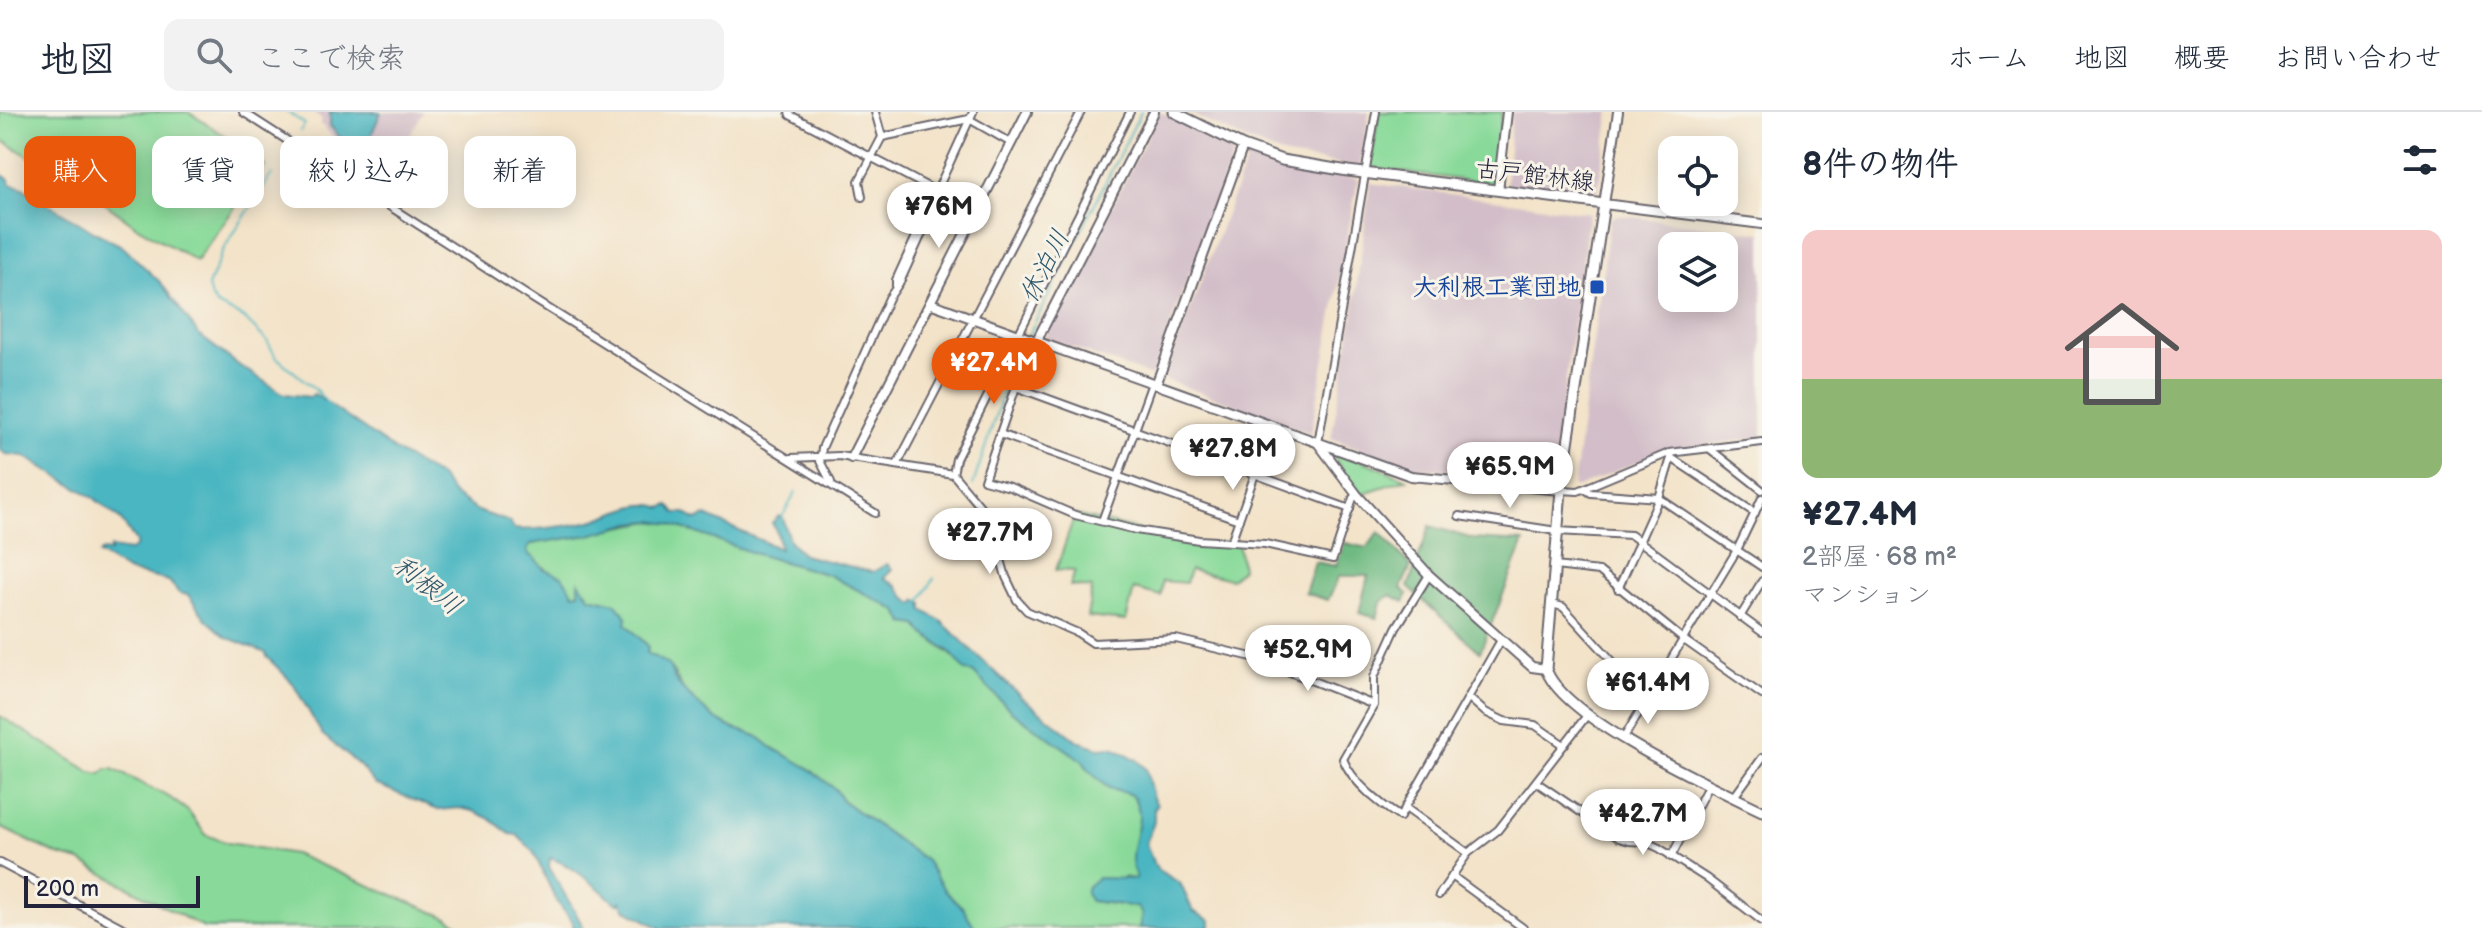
<!DOCTYPE html>
<html lang="ja">
<head>
<meta charset="utf-8">
<style>
	:root { --surface:#fff; --page:#f2f2f3; --text:#1f2937; --muted:#747a83; --line:#e0e1e3; --accent:#ea580c }
	body { margin:0; font-family:"Balsamiq Sans","Klee One",sans-serif; background:var(--page); color:var(--text); height:100vh; display:flex; flex-direction:column; font-size:30px; white-space:nowrap }
	* { box-sizing:border-box; margin:0 }
	p { font-size:26px; color:var(--muted) }
	.icon { flex:none; width:44px; height:44px; fill:none; stroke:currentColor; stroke-width:2; stroke-linecap:round; stroke-linejoin:round }
	.map { position:relative; flex:1; overflow:hidden }
	.panel { display:flex; flex-direction:column; background:var(--surface); width:720px }
	.panel>* { flex:none }
	.banner { position:absolute; left:24px; top:24px; width:760px; height:72px; display:flex; gap:16px }
	.controls { position:absolute; left:1658px; top:24px; display:grid; gap:16px }
	.controls a { display:grid; place-items:center; width:80px; height:80px; border-radius:16px; background:var(--surface); box-shadow:0 4px 20px #0003; font-size:40px }
	.scale { position:absolute; left:24px; bottom:20px; width:176px; box-sizing:border-box; padding-left:8px; border:4px solid #22223b; border-top:0; font-size:22px; line-height:28px; white-space:nowrap; color:#22223b; -webkit-text-stroke:6px #f7f3e8; paint-order:stroke }
	.price { position:absolute; translate:-50% -68px; padding:0 18px; border-radius:28px; background:#fff; color:#222; font-size:26px; line-height:52px; filter:drop-shadow(0 2px 4px #0008) }
	.price::after { content:''; position:absolute; left:50%; top:48px; width:24px; height:18px; margin-left:-12px; background:inherit; clip-path:polygon(0 0,100% 0,50% 100%) }
	.price.on { background:var(--accent); color:#fff }
	ul { padding:0; list-style:none }
	li { display:grid; align-content:center; gap:16px; height:424px; padding:0 40px }
	li+li { border-top:2px solid var(--line) }
	li span { display:grid; place-items:center; height:248px; border-radius:16px; color:#555 }
	li>.icon { margin-inline-start:auto }
	span .icon { width:144px; height:144px; fill:#fffc; stroke-width:1 }
	li b { font-size:34px }
	h2 { display:flex; justify-content:space-between; align-items:center; height:96px; padding:0 40px; font-size:34px }
	.chip { padding:0 28px; border-radius:16px; background:var(--surface); box-shadow:0 4px 20px #0003; font-size:28px; line-height:72px }
	.chip.on { background:var(--accent); color:#fff }
	header { display:flex; align-items:center; gap:48px; box-sizing:border-box; height:112px; padding:0 40px; background:var(--surface); border-bottom:2px solid var(--line) }
	header strong { font-size:38px }
	nav { display:flex; gap:44px; margin-inline-start:auto; font-size:28px }
	.search { width:560px; height:72px; background:var(--page); display:flex; align-items:center; gap:20px; box-sizing:border-box; padding:0 28px; border-radius:16px; color:var(--muted); font-size:30px }
	main { display:flex; flex:1; min-height:0 }
	.map>svg:first-child { display:block }
	.industrial { fill:#d2bdc8; fill-rule:evenodd }
	.green { fill:#89da9a; stroke:#567e6a; stroke-width:2 }
	.forest { fill:#6eba82; stroke:#486e5e; stroke-width:2 }
	.water { fill:#48b6c1; stroke:#356c7e; stroke-width:2 }
	.lines { fill:none; stroke-linecap:round; stroke-linejoin:round }
	.stream { stroke:#48b6c1; stroke-width:2 }
	.minor-casing { stroke:#6b666d; stroke-width:10 }
	.tertiary-casing { stroke:#6b666d; stroke-width:12 }
	.secondary-casing { stroke:#6b666d; stroke-width:13 }
	.minor { stroke:#fff; stroke-width:6 }
	.tertiary { stroke:#fff; stroke-width:8 }
	.secondary { stroke:#fff; stroke-width:9 }
	.transit-dot { fill:#1a4fb4; stroke:#f7f3e8; stroke-width:3 }
	.labels { text-anchor:middle; stroke-width:6; stroke-linejoin:round; paint-order:stroke }
	.street-label { font-size:24px; fill:#22223b; stroke:#f7f3e8 }
	.transit-label { font-size:24px; font-weight:bold; fill:#164399; stroke:#f7f3e8; text-anchor:end }
	.water-label { font-size:26px; font-style:italic; fill:#2f566a; stroke:#f7f3e8 }
</style>
</head>
<body>
<header>
<strong>地図</strong>
<div class="search"><svg class="icon" aria-label="search" viewBox="0 0 24 24"><circle cx="10" cy="10" r="6"/><path d="M15 15l6 6"/></svg>ここで検索</div>
<nav><a>ホーム</a><a>地図</a><a>概要</a><a>お問い合わせ</a></nav>
</header>
<main>
<div class="map">
<svg width="1762" height="816" viewBox="0 0 1762 816">
	<rect width="100%" height="100%" fill="#f7f3e8"/>
	<filter id="ink" filterUnits="userSpaceOnUse"><feTurbulence type="fractalNoise" baseFrequency=".0125" numOctaves="2"/><feDisplacementMap in="SourceGraphic" scale="16" xChannelSelector="R" yChannelSelector="G"/><feConvolveMatrix kernelMatrix="1 2 1 2 8 2 1 2 1" color-interpolation-filters="sRGB"/></filter>
	<filter id="wash" filterUnits="userSpaceOnUse"><feTurbulence type="fractalNoise" baseFrequency=".006" numOctaves="4" result="noise"/><feDisplacementMap in="SourceGraphic" scale="32" xChannelSelector="R" yChannelSelector="G"/><feGaussianBlur stdDeviation="1.8" result="paint"/><feColorMatrix in="noise" values="0 0 0 0 0 0 0 0 0 0 0 0 0 0 0 0 0 1.4 0 .05"/><feComposite in="paint" operator="in"/></filter>
	<g filter="url(#wash)">
		<rect width="100%" height="100%" fill="#f3e3c9"/>
		<g class="industrial">
			<path d="M312,0H423L391,58L364,43L357,52L321,12L322,7Z"/>
			<path d="M1160,0L1235,36L1152,264L1045,226Z"/>
			<path d="M1187,0H1369L1360,55L1287,44L1246,28Z"/>
			<path d="M1512,0H1610L1598,78L1593,83L1506,72Z"/>
			<path d="M1249,42L1279,53L1358,67L1311,321L1164,267Z"/>
			<path d="M1370,71L1589,101L1552,366L1408,355L1331,326L1353,205Z"/>
			<path d="M1617,103L1762,121V326L1668,337L1578,375H1573L1610,107ZM1672,134H1724V186H1672Z"/>
		</g>
		<g class="green">
			<path d="M0,0H188L258,45L256,48L265,54L196,149L136,114L93,83L0,27Z"/>
			<path d="M1379,0H1502L1493,72L1370,56Z"/>
			<path d="M1324,333L1407,367L1361,382Z"/>
			<path d="M1075,403L1196,432L1238,430L1242,457L1231,467L1190,458L1186,471L1162,469L1161,484L1134,477L1126,509L1087,505L1092,476L1070,474L1075,459L1056,458Z"/>
			<path d="M652,409L671,412L753,441L829,463L871,483L898,500L904,509L917,513L922,520L973,560L1011,599L1083,649C1086,656 1102,672 1109,676C1120,682 1130,677 1136,690C1147,715 1125,740 1136,765L1134,767L1123,765L1091,789L1137,795L1142,802L1139,816H975L963,796L946,780L926,749L842,688L836,678L807,655L771,635L757,624L732,616L714,606L685,580L669,553L647,541L648,534L626,512L627,505L615,491L590,485L586,479L574,482L564,470L529,444L527,438L531,432Z"/>
			<path d="M0,604L91,660L101,662L107,657H113L169,685L188,699L206,723L228,731L294,742L448,806L463,816H204L80,749L58,743L0,715Z"/>
		</g>
		<g class="forest">
			<path d="M1430,414L1473,427L1524,430L1480,540L1408,475Z"/>
			<path d="M1379,420L1411,454L1401,476L1408,482L1404,490L1391,483L1381,490L1377,506L1359,501L1368,464H1339L1328,488L1305,481L1315,450L1336,454L1345,431L1367,436Z"/>
		</g>
		<g class="water">
			<path d="M330,0H381L360,49L330,14Z"/>
			<path d="M0,62L9,67L10,72L21,75L89,117L122,134L161,171L199,223L240,254L284,282L310,285L314,282L397,340L440,365L454,383L478,399L510,410L514,417C530,419 579,413 595,408C614,402 642,386 662,396L669,393L676,401H686L695,408L706,404L780,437L776,418L772,411L779,404L783,406L789,428L803,443L873,460L887,452L892,457L884,466L898,474C902,481 906,489 914,492L917,488L923,492V498L941,509L1021,585L1078,629L1099,636L1113,635L1136,647L1146,657L1153,686L1157,693L1154,697V710L1146,731L1152,748L1158,758L1180,771L1193,799L1210,808V816H1139L1142,802L1137,795L1091,789L1086,782V776L1098,766L1134,767L1136,765C1123,735 1147,715 1136,690C1130,677 1120,682 1109,676C1102,672 1086,656 1083,649L1011,599L973,560L966,559L949,539L922,520L917,513L904,511L898,499L829,463L753,441L671,412L652,409L632,411L590,423L531,432L527,438L529,443L533,445L544,457L562,464L574,482L579,481V470L590,485L615,491L627,505L626,512L648,534L647,541L669,553L675,567L685,580L714,606L732,616L757,624L771,635L807,655L836,678L842,688L926,749L946,780L963,796L975,816H660L625,797L621,789L619,792C609,788 605,781 597,775C582,763 568,752 550,746L549,755L584,816H573V810L557,790L533,739L517,723L510,722L489,706L473,699L459,696L438,698L375,672L360,654L322,622L292,570L267,545L266,541L226,525L206,507L188,483L179,481L169,469L127,459L99,442L102,439L110,440V436L130,439L136,434V430L121,408L94,386L24,344L6,342L0,338Z"/>
		</g>
		<g class="lines">
			<g class="stream">
				<path d="M287,0L305,12L300,19"/>
				<path d="M272,62L223,138L208,174L211,186L217,193L244,206L267,229L276,245L316,278L331,296"/>
				<path d="M1028,224L1141,0"/>
				<path d="M973,373L1004,278L1025,230"/>
				<path d="M781,407L796,380"/>
				<path d="M919,492L934,466"/>
			</g>
		</g>
	</g>
	<g filter="url(#ink)">
		<g class="lines">
			<defs>
				<g id="minor">
					<path d="M243,0L535,188L875,401"/>
					<path d="M789,0L790,3L976,100"/>
					<path d="M882,25L969,7L1011,31"/>
					<path d="M862,85L859,69L882,25L875,0"/>
					<path d="M896,174V168L973,0"/>
					<path d="M1036,230L1016,275L984,368L1010,375L1075,403L1136,418L1199,428L1265,432L1333,447L1353,386L1357,383"/>
					<path d="M1016,275L1350,397"/>
					<path d="M1000,322L1239,408"/>
					<path d="M1318,331L1376,0"/>
					<path d="M1710,337L1762,378"/>
					<path d="M1670,345L1755,401"/>
					<path d="M791,346L839,344L953,362L989,405L1006,465L1017,488L1027,499L1078,521L1093,531L1176,527L1252,545L1374,593"/>
					<path d="M897,353L1081,0"/>
					<path d="M953,362L956,347L1130,0"/>
					<path d="M831,370L820,349L822,336L889,186L900,170L939,84L938,79"/>
					<path d="M1585,377L1591,381L1659,386L1762,455"/>
					<path d="M1561,378L1578,379L1669,341L1762,330"/>
					<path d="M1459,404L1557,419L1631,423L1762,520"/>
					<path d="M1102,409L1152,271"/>
					<path d="M1231,430L1272,314"/>
					<path d="M1555,454L1599,459L1684,528L1762,583"/>
					<path d="M1429,463L1396,516L1374,565V593L1343,647C1352,670 1380,692 1400,705L1501,528"/>
					<path d="M1618,477L1659,386L1671,346"/>
					<path d="M1552,492L1563,495L1647,587"/>
					<path d="M1740,505L1762,469"/>
					<path d="M1469,586L1485,600L1504,609L1535,613L1564,633"/>
					<path d="M1623,627L1737,438L1762,386"/>
					<path d="M1536,670L1619,726L1629,729L1646,730L1659,736L1706,766L1762,809"/>
					<path d="M1734,685L1762,646"/>
					<path d="M1407,697L1468,741"/>
					<path d="M1671,745L1709,672"/>
					<path d="M0,751L123,816"/>
					<path d="M1452,764L1523,816"/>
					<path d="M1439,783L1468,741L1498,718L1588,602"/>
				</g>
				<g id="tertiary">
					<path d="M1618,0L1604,92L1762,112"/>
					<path d="M1498,78L1507,0"/>
					<path d="M930,191L1411,364L1561,378"/>
					<path d="M1036,230L1154,0"/>
					<path d="M1156,273L1243,34"/>
					<path d="M1318,331L1357,383L1429,463L1532,555L1546,557"/>
					<path d="M851,346L1027,0"/>
				</g>
				<path id="secondary" d="M1174,0L1243,34L1282,48L1348,59L1604,92L1561,378L1546,557C1563,607 1713,675 1762,699"/>
			</defs>
			<use href="#minor" class="minor-casing"/>
			<use href="#tertiary" class="tertiary-casing"/>
			<use href="#secondary" class="secondary-casing"/>
			<use href="#minor" class="minor"/>
			<use href="#tertiary" class="tertiary"/>
			<use href="#secondary" class="secondary"/>
		</g>
	</g>
	<rect class="transit-dot" x="1589" y="167" width="16" height="16" rx="4"/>
	<g class="labels">
		<g class="street-label">
			<text transform="translate(1535 63) rotate(7)" y="8">古戸館林線</text>
		</g>
		<g class="transit-label">
			<text x="1581" y="183">大利根工業団地</text>
		</g>
		<g class="water-label">
			<text transform="translate(1044 154) rotate(-63)" y="9">休泊川</text>
			<text transform="translate(428 473) rotate(38)" y="9">利根川</text>
		</g>
	</g>
</svg>
<div class="controls">
<a><svg class="icon" aria-label="locate" viewBox="0 0 24 24"><circle cx="12" cy="12" r="6"/><path d="M12 2v4M12 18v4M2 12h4M18 12h4"/></svg></a>
<a><svg class="icon" aria-label="layers" viewBox="0 0 24 24"><path d="M12 4l9 5-9 5-9-5zM3 14l9 5 9-5"/></svg></a>
</div>
<div class="scale">200 m</div>
<b class="price" style="left:939px;top:138px">¥76M</b>
<b class="price on" style="left:994px;top:294px">¥27.4M</b>
<b class="price" style="left:1233px;top:380px">¥27.8M</b>
<b class="price" style="left:1510px;top:398px">¥65.9M</b>
<b class="price" style="left:990px;top:464px">¥27.7M</b>
<b class="price" style="left:1308px;top:581px">¥52.9M</b>
<b class="price" style="left:1648px;top:614px">¥61.4M</b>
<b class="price" style="left:1643px;top:745px">¥42.7M</b>
<div class="banner">
<a class="chip on">購入</a>
<a class="chip">賃貸</a>
<a class="chip">絞り込み</a>
<a class="chip">新着</a>
</div>
</div>
<section class="panel">
<h2>8件の物件<svg class="icon" aria-label="filters" viewBox="0 0 24 24"><path d="M4 7h16M4 17h16"/><circle cx="9" cy="7" r="2"/><circle cx="15" cy="17" r="2"/></svg></h2>
<ul>
<li><span style="background:linear-gradient(#f6c9c9 60%,#8fb573 0)"><svg class="icon" aria-label="home" viewBox="0 0 24 24"><path d="M3 11l9-7 9 7M6 9v11h12V9"/></svg></span><div><b>¥27.4M</b><p>2部屋 · 68 m²</p><p>マンション</p></div></li>
</ul>
</section>
</main>
</body>
</html>
